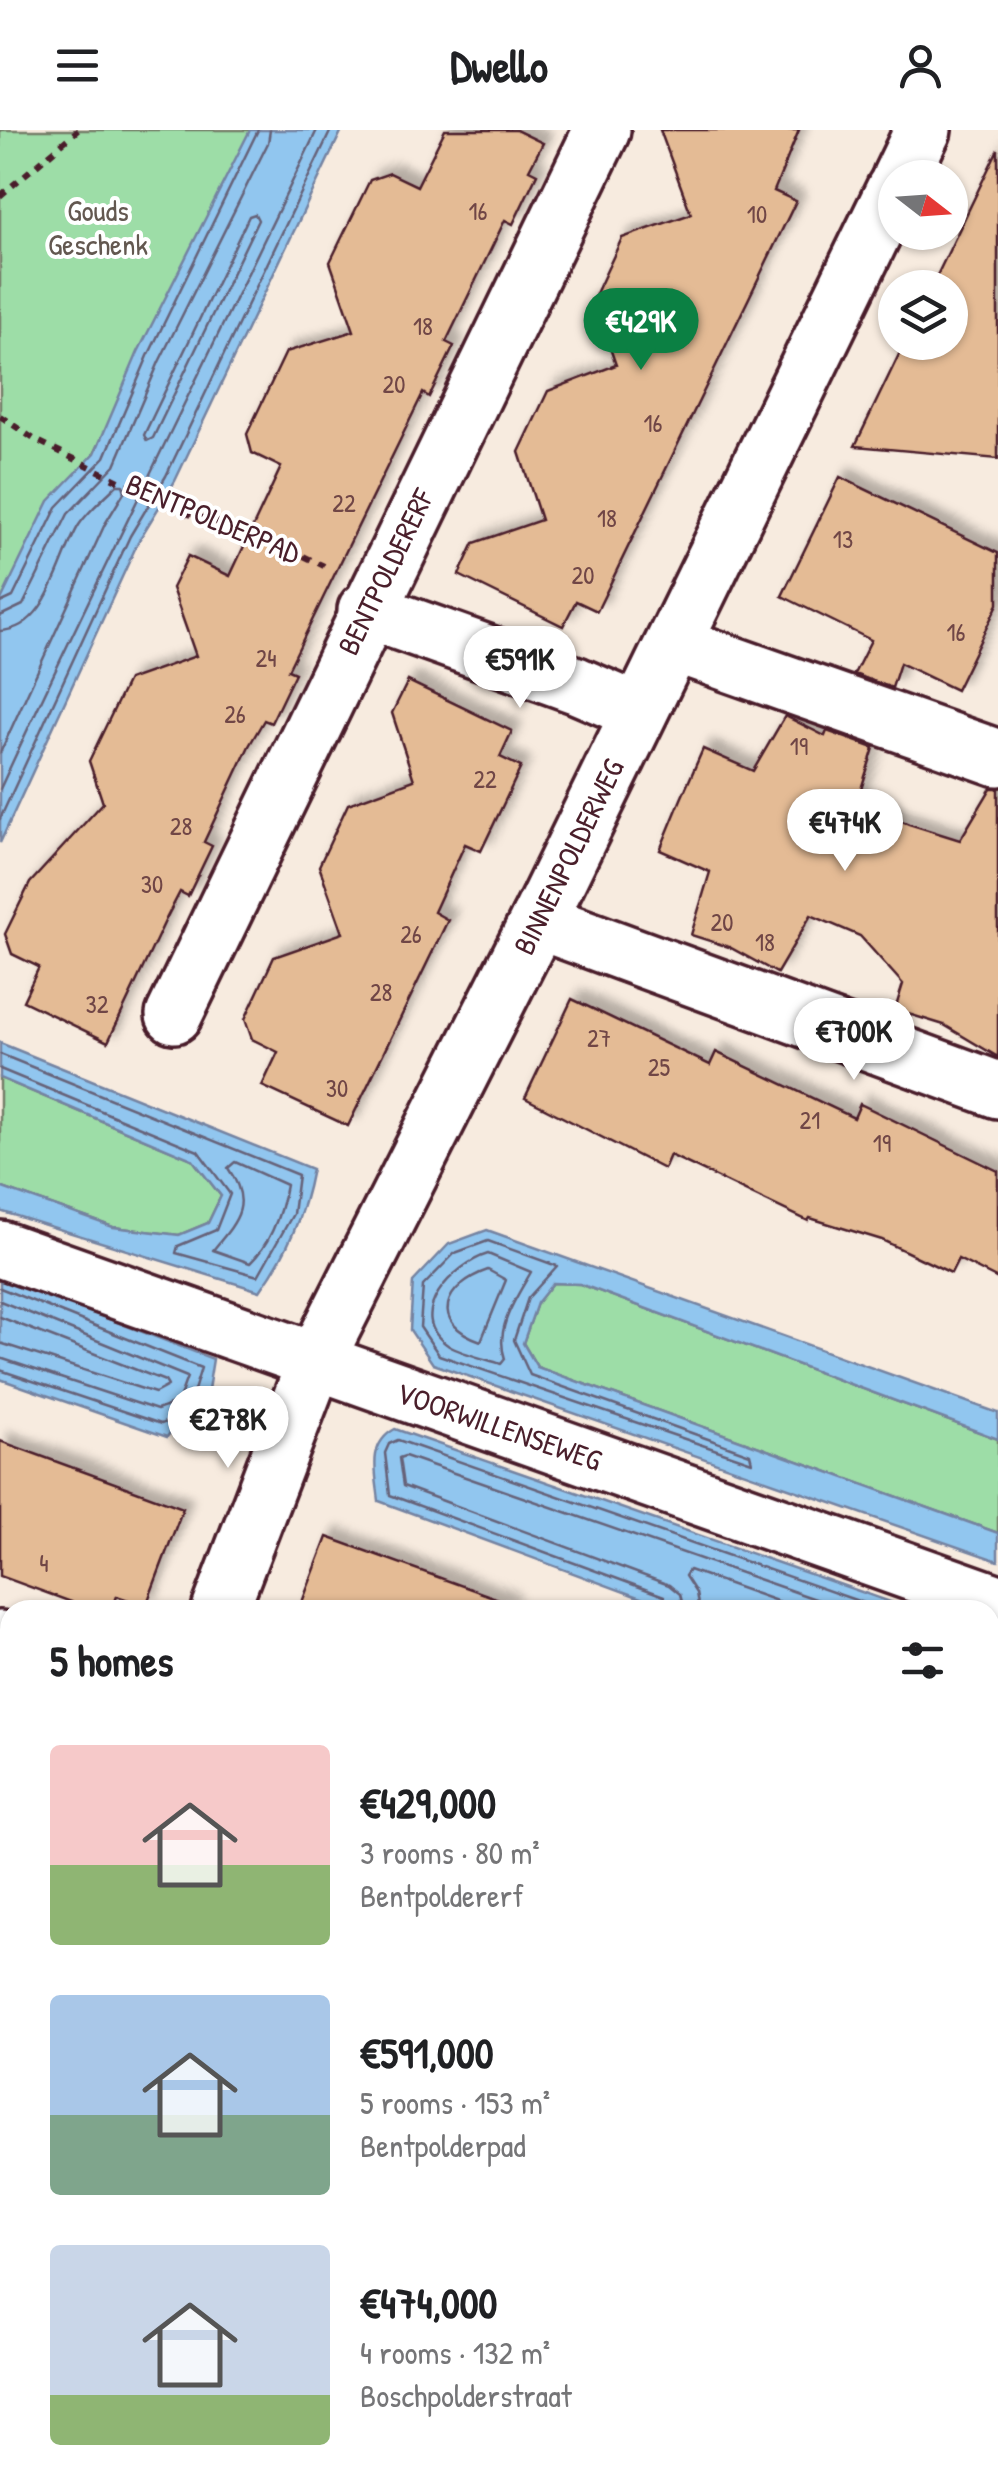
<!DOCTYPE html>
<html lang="en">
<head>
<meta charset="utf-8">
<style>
	:root { --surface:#fff; --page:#f2f2f2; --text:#202124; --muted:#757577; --accent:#0b8043 }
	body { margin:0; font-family:"Patrick Hand",sans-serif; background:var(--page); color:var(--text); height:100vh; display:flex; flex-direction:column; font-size:38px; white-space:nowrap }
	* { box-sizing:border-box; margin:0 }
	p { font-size:32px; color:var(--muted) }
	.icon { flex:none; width:55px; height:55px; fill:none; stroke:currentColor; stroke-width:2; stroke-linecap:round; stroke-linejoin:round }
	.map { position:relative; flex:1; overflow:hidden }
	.sheet { position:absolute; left:0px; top:1470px; width:1000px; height:890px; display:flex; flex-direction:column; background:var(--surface); border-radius:30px 30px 0 0; box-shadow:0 2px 8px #0004 }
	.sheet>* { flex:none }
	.needle { width:65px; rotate:107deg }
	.fabs { position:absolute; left:878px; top:30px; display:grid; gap:20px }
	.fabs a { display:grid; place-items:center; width:90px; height:90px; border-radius:50%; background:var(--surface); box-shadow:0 2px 8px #0004; font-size:50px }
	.price { position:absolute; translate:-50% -85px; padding:0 22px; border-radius:35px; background:#fff; color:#222; font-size:32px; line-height:65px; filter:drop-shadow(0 2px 5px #0008) }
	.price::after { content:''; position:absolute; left:50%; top:60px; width:30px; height:22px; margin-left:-15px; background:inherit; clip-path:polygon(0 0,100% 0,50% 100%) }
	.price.on { background:var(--accent); color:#fff }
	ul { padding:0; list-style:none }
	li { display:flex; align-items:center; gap:30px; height:250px; padding:0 50px }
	li span { display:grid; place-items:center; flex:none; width:280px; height:200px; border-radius:10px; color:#555 }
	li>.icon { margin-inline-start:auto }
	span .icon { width:120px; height:120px; fill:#fffc; stroke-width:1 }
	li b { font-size:42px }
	h2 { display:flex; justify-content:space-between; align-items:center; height:120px; padding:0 50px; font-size:42px }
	header { display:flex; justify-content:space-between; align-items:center; height:130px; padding:0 50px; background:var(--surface); font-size:45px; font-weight:800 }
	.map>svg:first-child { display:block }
	.green { fill:#9ddda7; stroke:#747e69; stroke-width:2.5 }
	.water { fill:#91c6ef; stroke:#7583a1; stroke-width:2.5 }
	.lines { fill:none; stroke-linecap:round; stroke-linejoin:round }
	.shore { stroke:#666279; stroke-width:2.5 }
	.building { fill:#e4bb95; stroke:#4a1f2b; stroke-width:2.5; filter:url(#shadow) }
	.minor-casing { stroke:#4a1f2b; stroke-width:62 }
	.path { stroke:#4a1f2b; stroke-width:6; stroke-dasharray:8 8; stroke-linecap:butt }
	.minor { stroke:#fff; stroke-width:55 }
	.labels { text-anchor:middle; stroke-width:8; stroke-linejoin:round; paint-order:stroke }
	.number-label { font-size:25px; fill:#704646 }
	.park-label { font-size:30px; fill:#635850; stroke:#fff }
	.street-label { font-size:30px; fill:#4a1f2b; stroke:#fff }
</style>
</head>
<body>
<header><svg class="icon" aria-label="menu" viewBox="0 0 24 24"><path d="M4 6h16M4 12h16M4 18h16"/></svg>Dwello<svg class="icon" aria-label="person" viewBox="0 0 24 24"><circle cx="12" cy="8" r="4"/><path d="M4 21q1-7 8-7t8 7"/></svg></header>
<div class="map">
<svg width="998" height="2360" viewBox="0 0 998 2360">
	<defs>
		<filter id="shadow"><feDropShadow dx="9" dy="-9" stdDeviation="5" flood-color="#0004"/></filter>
	</defs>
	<rect width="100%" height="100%" fill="#f7ebdf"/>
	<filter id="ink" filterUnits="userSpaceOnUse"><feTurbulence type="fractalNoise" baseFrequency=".01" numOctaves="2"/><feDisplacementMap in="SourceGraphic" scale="20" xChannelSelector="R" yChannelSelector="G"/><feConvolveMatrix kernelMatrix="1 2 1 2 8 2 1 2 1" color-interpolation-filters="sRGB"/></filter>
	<g filter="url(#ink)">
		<g class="green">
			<path d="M0,0H256L0,512Z"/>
			<path d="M0,948L192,1029L221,1066L208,1093L179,1105L113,1097L0,1057Z"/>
			<path d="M553,1153L580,1154L998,1309V1403L537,1237L523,1213L537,1173Z"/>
		</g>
		<g class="water">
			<path d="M250,0H342L175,351L139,410L0,713V472L49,371L95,323L138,222Z"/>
			<path d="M0,913L312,1039C303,1086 288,1122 260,1161L0,1081V1057L113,1097L179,1105L208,1093L221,1066L192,1029L0,948Z"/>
			<path d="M487,1100L998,1283V1309L580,1154L553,1153L537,1173L523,1213L537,1237L998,1403V1431L433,1234L410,1200L413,1152L449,1114Z"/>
			<path d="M0,1147L213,1229L208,1260L193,1294L175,1296L167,1307L0,1249Z"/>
			<path d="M395,1299L913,1480H673L379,1371C376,1343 367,1314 395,1299Z"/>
		</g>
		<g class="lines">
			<g class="shore">
				<path d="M255,84L258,90L153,308L147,311L144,305L249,86Z"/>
				<path d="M0,473L13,467L57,377L105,327L148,226L258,0"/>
				<path d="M0,486L23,475L68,384L115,335L159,232L268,13L270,0"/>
				<path d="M0,501C49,499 58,429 79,395C89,380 105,367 117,355H123L125,361L105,394L0,623"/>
				<path d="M0,659C102,437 212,220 317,0"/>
				<path d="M0,689L130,406L166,346L331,0"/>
				<path d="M0,924L298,1045L293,1084L258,1146L176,1123L178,1116L216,1100L230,1064L198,1021L0,939"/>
				<path d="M235,1032L286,1055C281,1083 270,1114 250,1133L213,1120C238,1090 253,1074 228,1038Z"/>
				<path d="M488,1111L557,1136L528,1168L514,1210L530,1245L750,1324L752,1332L439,1225L420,1197L423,1156L455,1123Z"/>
				<path d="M488,1124L531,1142C517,1167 494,1198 505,1229L501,1234C486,1229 463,1224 449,1216C402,1185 455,1134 488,1124Z"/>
				<path d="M488,1140L506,1150L481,1211C428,1193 444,1155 488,1140Z"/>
				<path d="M0,1158L201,1238L187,1283L161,1294L0,1240"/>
				<path d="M0,1171L187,1247L178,1272L157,1280L0,1228"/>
				<path d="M0,1187L165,1251L168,1256L155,1263L0,1213"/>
				<path d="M671,1480L664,1466L390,1365L385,1323L389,1314L398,1310L884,1480"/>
				<path d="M684,1480L680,1464L669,1455L403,1356L399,1328L405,1326L847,1480"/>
				<path d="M699,1480L696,1463L685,1446L689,1440L802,1480"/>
			</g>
		</g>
		<g class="building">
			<path d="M445,0H516L543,13L529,40L537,44L513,94L505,90L446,212L454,216L429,267L423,263L288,540L295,543L271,593L264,590L249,616L204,712L212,716L188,766L180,762L166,789L108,912L23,871L39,837L12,824L5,804L30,753L103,673L89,631L128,550L196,526L172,458L188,426L230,446L281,337L252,323L247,304L286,222L354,201L330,132L370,50L390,43L417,56Z"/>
			<path d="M660,0H799L774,61L796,71L597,481L576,471L563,496L459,445L474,413L541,390L519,322L548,261L616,235L593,170L622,108L691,84Z"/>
			<path d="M998,19V329L855,316L905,212H950V158H931Z"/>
			<path d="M840,347L998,423V474L956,560L900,533L892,558L854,544L871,510L782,466Z"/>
			<path d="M408,551L512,601L500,627L521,637L481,721L465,714L434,782L448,790L348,996L262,956L278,922L252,909L245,889L274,827L343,803L319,736L348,674L414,650L392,583Z"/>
			<path d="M785,586L825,606L827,601L874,618L857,672L909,694L960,710L991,658H998V927L944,895L895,880L903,854L860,806L811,785L777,843L729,817L691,805L710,742L660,720L681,669L703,619L753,641Z"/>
			<path d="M572,869L710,935L716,922L854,988L860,974L998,1041V1149L958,1129L951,1143L882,1110L810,1088L808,1091L670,1025L664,1039L525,968Z"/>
			<path d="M0,1311L183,1378L146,1476L117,1466L112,1480H93L0,1446Z"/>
			<path d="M327,1407L510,1473L509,1480H299Z"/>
		</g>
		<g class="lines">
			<defs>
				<g id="minor">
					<path d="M900,48L923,0"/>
					<path d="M366,480L576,555L639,582"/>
					<path d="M674,514L998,628"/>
					<path d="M538,791L998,960"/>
					<path d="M174,885L602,0"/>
					<path d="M0,1119L998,1473"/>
					<path d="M220,1480L315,1232L538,791L895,58"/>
					<path d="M0,1509L10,1513"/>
					<path d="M990,1844L998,1847"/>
					<path d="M0,2113L10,2083"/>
					<path d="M0,2289L10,2296"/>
					<path d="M135,2350L163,2360"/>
					<path d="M44,2360L48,2350"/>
				</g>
			</defs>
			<use href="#minor" class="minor-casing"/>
			<g class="path">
				<path d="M0,66L78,0"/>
				<path d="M0,286L34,309L182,382L258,404L324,436"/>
			</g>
			<use href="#minor" class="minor"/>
		</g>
	</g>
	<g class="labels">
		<g class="number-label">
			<text x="478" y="90">16</text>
			<text x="757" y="93">10</text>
			<text x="423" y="205">18</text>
			<text x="394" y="263">20</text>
			<text x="653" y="302">16</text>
			<text x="344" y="382">22</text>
			<text x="607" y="397">18</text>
			<text x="843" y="418">13</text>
			<text x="583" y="454">20</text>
			<text x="956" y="511">16</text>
			<text x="266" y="537">24</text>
			<text x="235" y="593">26</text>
			<text x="799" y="625">19</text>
			<text x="485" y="658">22</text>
			<text x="181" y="705">28</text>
			<text x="152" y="763">30</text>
			<text x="722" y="801">20</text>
			<text x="411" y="813">26</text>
			<text x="765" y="821">18</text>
			<text x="381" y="871">28</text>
			<text x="97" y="883">32</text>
			<text x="599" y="917">27</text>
			<text x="659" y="946">25</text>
			<text x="337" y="967">30</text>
			<text x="810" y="999">21</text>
			<text x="882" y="1022">19</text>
			<text x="44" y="1442">4</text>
		</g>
		<g class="park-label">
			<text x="98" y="91">Gouds<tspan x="98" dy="34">Geschenk</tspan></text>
		</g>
		<g class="street-label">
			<text transform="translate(213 389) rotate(23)" y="10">BENTPOLDERPAD</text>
			<text transform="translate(386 442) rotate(-64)" y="10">BENTPOLDERERF</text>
			<text transform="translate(569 727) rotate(-64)" y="10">BINNENPOLDERWEG</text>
			<text transform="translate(499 1297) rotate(19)" y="10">VOORWILLENSEWEG</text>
		</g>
	</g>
</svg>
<div class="fabs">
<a><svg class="needle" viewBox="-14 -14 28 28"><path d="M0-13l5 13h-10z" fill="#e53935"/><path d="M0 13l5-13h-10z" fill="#757577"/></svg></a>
<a><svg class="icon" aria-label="layers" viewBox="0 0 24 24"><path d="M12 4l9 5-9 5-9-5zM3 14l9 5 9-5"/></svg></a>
</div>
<b class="price on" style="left:641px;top:243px">€429K</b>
<b class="price" style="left:520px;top:581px">€591K</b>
<b class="price" style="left:845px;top:744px">€474K</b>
<b class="price" style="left:854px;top:953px">€700K</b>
<b class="price" style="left:228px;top:1341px">€278K</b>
<section class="sheet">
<h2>5 homes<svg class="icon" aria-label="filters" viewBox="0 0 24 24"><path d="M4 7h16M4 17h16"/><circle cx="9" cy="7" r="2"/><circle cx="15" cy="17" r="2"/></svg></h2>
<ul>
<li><span style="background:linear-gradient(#f6c9c9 60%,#8fb573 0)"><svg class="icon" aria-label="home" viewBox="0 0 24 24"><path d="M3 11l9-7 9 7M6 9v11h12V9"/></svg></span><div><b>€429,000</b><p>3 rooms · 80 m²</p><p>Bentpoldererf</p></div></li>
<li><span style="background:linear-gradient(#a9c7e8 60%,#7fa58c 0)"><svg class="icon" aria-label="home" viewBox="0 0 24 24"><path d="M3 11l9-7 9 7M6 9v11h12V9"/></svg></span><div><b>€591,000</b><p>5 rooms · 153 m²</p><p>Bentpolderpad</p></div></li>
<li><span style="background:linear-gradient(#c9d6e8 75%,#8fb573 0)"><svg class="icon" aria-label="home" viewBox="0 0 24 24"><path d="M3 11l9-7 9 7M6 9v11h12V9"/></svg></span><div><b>€474,000</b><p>4 rooms · 132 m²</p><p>Boschpolderstraat</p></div></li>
</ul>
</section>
</div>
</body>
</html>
